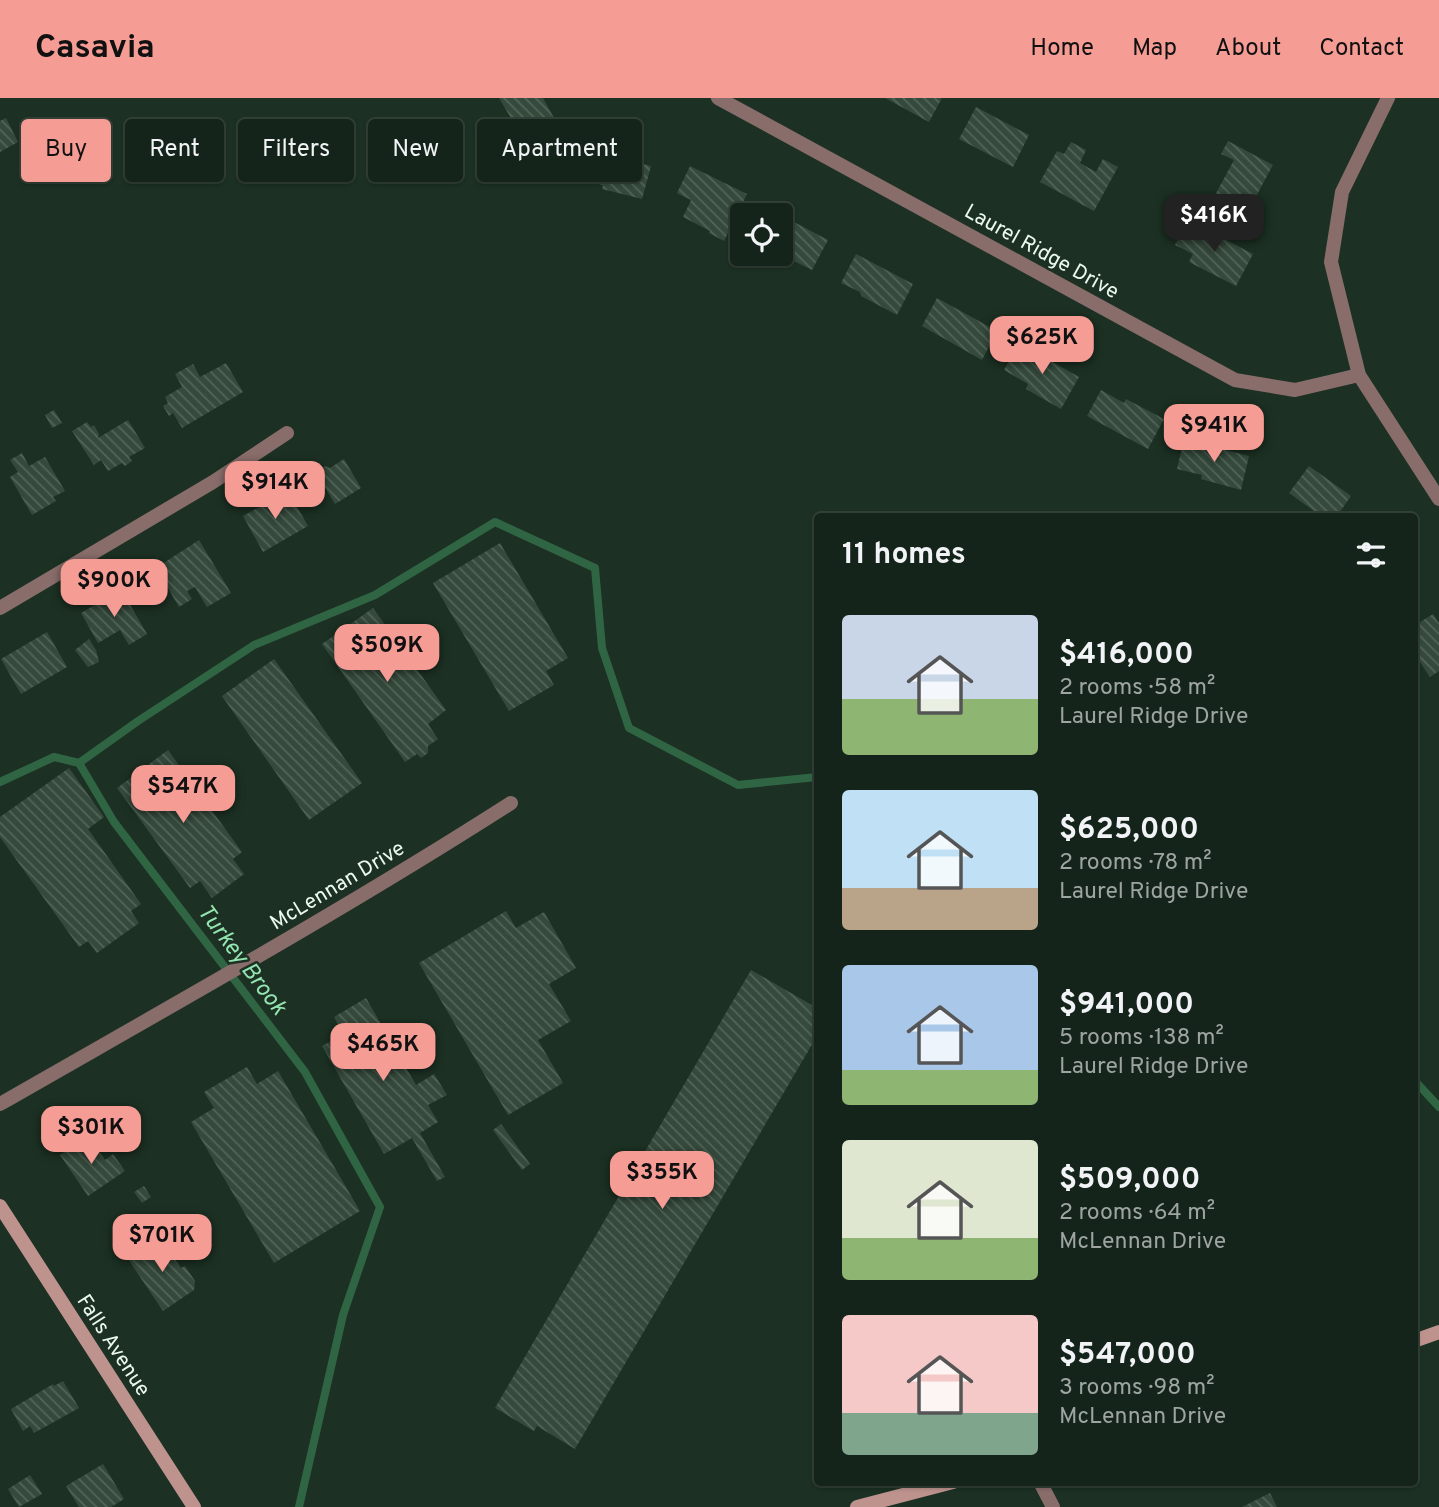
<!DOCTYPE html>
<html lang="en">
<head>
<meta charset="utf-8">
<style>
	:root { --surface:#15241a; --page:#223027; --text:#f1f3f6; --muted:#9da4a2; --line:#344139; --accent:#f59c95 }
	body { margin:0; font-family:Overpass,sans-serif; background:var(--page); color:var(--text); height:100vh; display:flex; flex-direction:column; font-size:26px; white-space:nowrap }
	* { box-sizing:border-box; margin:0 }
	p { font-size:23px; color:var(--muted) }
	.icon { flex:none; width:38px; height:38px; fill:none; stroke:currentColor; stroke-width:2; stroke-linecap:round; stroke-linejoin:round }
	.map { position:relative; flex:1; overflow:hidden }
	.side { position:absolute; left:814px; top:415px; width:604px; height:973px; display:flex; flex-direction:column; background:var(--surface); border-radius:7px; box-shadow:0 2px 5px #0004,0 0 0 2px var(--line) }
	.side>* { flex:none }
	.guide { position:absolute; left:21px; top:21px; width:665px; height:63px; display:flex; gap:14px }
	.controls { position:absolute; left:730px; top:105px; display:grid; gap:14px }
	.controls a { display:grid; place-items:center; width:63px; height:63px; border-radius:7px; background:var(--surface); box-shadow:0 2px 5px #0004,0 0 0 2px var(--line); font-size:35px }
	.price { position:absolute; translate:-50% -60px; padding:0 16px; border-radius:14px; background:var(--accent); color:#111; font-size:23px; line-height:46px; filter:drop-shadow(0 2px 4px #0008) }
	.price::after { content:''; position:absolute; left:50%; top:42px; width:21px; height:16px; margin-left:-10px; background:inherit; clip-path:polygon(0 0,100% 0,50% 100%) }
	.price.active { background:#222; color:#fff }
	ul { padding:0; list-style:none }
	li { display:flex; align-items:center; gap:21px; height:175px; padding:0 28px }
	li span { display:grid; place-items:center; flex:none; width:196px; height:140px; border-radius:7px; color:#555 }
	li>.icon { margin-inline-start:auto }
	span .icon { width:84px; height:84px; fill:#fffc; stroke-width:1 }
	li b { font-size:30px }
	h2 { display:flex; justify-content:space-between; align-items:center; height:84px; padding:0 28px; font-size:30px }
	.pill { padding:0 24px; border-radius:7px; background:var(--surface); box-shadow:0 2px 5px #0004,0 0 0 2px var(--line); font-size:24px; line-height:63px }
	.pill.active { background:var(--accent); color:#111 }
	header { display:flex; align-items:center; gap:42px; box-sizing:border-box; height:98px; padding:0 35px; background:var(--accent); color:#111 }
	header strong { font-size:33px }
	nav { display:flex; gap:38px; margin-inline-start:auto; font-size:24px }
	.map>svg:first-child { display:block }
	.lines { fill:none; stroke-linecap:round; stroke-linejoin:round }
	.stream { stroke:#306544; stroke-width:8 }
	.building { fill:url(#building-back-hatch) }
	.minor { stroke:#896d6b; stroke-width:14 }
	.secondary { stroke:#be938e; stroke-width:14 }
	.labels { text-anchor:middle; stroke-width:5; stroke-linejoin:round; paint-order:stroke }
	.street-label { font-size:21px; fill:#ecf9f0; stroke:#1c3023 }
	.water-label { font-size:23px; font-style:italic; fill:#94e5b1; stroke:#1c3023 }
</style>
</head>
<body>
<header>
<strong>Casavia</strong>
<nav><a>Home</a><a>Map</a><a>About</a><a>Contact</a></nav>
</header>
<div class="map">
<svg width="1439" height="1409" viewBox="0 0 1439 1409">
	<defs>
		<pattern id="building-back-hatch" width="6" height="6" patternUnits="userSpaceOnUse" patternTransform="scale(1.75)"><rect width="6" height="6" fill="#354a3c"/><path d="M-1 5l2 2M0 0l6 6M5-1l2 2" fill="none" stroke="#526558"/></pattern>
	</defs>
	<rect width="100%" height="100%" fill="#1c3023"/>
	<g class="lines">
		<g class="stream">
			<path d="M79,665L138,623L254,547L375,497L495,424L595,470L602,550L629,630L738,687L817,679"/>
			<path d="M0,684L54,659L79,665L114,724L305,974L380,1109L343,1217L299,1409"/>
			<path d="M1414,982L1439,1009"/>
		</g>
	</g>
	<g class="building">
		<path d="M499,0H543L559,29L530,46L516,20L512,22Z"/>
		<path d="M885,0H942L929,24Z"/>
		<path d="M976,9L1029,37L1013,69L959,41Z"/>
		<path d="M6,20L18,44L0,54V23Z"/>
		<path d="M1228,43L1273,67L1247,115L1215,97L1234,62L1221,56Z"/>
		<path d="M1071,44L1086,52L1080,65L1096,74L1103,61L1118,69L1094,113L1040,84L1057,53L1064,56Z"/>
		<path d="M590,53L651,68L642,101L602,91L603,87L582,82Z"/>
		<path d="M690,68L747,96L724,143L709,135L710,133L683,119L691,102L677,95Z"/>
		<path d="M773,113L828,142L812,172L780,156V117H771Z"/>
		<path d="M1187,124L1205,134L1209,133L1253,156L1236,188L1189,164L1193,156L1175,147Z"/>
		<path d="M856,156L913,186L897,217L861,198L860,194L841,185Z"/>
		<path d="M937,200L997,233L982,262L922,228Z"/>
		<path d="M1019,245L1079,279L1061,311L1026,291L1028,286L1004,272Z"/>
		<path d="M226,265L243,294L182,330L173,315L169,318L163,308L168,305L165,299L182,289L175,276L193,266L200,279Z"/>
		<path d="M1101,292L1124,305L1126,301L1164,321L1148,351L1087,318Z"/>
		<path d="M54,312L62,325L52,330L45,317Z"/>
		<path d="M128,322L145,350L129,359L132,363L125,368L122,365L108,373L101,362L94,367L72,333L87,324L91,329L94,327L99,336L98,340Z"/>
		<path d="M1184,341L1249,358L1241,392L1201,381L1202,377L1177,371Z"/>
		<path d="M22,355L29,368L45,359L65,393L53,399L56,403L32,417L10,379L18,374L10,362Z"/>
		<path d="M344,361L361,390L335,406L318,378L319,371L325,368L330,370Z"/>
		<path d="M1309,368L1351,398L1337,418H1321L1289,395Z"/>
		<path d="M288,393L308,428L263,454L243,418Z"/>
		<path d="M199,442L231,495L207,509L195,489L187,493L192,501L179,509L162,480L168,476L162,466Z"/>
		<path d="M500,445L568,560L546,573L554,587L509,613L433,485Z"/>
		<path d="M121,491L147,536L129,547L120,532L98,545L81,515Z"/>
		<path d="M373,510L446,612L428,626L438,641L428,648V655L421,660L417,656L405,664L322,546Z"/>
		<path d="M1433,516L1439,525V573L1430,579L1414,555V528Z"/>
		<path d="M47,534L67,569L21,596L1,561Z"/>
		<path d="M89,541L96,552L99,564L88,569L75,552Z"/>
		<path d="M274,561L362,685L309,722L222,598Z"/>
		<path d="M168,652L242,754L233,761L244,776L212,800L200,783L190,790L117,690Z"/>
		<path d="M69,670L104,719L88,731L141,806L131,813L139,825L97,855L88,843L79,849L0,739V719Z"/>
		<path d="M506,813L516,830L544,814L576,870L549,886L571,923L538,942L563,985L508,1017L419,865Z"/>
		<path d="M751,872L817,910V938L575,1351L537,1328L534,1333L495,1310Z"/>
		<path d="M366,900L416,987L434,976L447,997L428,1007L438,1024L420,1035L445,1079L437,1083L412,1040L384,1056L322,948L344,936L334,919Z"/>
		<path d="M247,969L257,986L278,973L360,1113L274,1165L191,1024L214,1010L204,994Z"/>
		<path d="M501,1026L530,1066L522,1072L493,1032Z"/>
		<path d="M88,1037L105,1062L113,1056L125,1073L88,1098L60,1057Z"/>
		<path d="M144,1088L151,1099L142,1105L134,1094Z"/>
		<path d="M159,1139L181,1170L185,1168L195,1183L194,1192L163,1213L128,1161Z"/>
		<path d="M63,1283L79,1310L34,1335L30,1328L23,1333L11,1311L53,1286L54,1288Z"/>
		<path d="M103,1366L124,1401L111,1409H79L66,1388Z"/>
		<path d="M30,1377L42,1396L19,1409L8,1391Z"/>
		<path d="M1270,1395L1277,1409H1242Z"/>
	</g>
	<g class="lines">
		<g class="minor">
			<path d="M718,0L1235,282L1295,292L1359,277"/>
			<path d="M1388,0L1342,94L1331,164L1359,277L1439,401"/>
			<path d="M0,510L213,384L287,335"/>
			<path d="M0,1006C171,908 344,812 511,705"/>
			<path d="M1040,1384L1053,1409"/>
		</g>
		<g class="secondary">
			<path d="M0,1108L194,1409"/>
			<path d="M1414,1243L1439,1234"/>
			<path d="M857,1409L953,1384"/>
		</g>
	</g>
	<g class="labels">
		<g class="street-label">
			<text transform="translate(1042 153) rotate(29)" y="7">Laurel Ridge Drive</text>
			<text transform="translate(337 787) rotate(-31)" y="7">McLennan Drive</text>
			<text transform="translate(114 1247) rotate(57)" y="7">Falls Avenue</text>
		</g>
		<g class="water-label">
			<text transform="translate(243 861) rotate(53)" y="8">Turkey Brook</text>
		</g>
	</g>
</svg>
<div class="controls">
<a><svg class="icon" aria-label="locate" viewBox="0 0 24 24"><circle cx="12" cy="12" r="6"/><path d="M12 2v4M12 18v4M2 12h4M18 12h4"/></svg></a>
</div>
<b class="price active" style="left:1214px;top:156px">$416K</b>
<b class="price" style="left:1042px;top:278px">$625K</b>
<b class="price" style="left:1214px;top:366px">$941K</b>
<b class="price" style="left:275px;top:423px">$914K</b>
<b class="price" style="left:114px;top:521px">$900K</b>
<b class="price" style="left:387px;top:586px">$509K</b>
<b class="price" style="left:183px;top:727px">$547K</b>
<b class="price" style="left:383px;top:985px">$465K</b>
<b class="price" style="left:91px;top:1068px">$301K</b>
<b class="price" style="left:662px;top:1113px">$355K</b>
<b class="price" style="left:162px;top:1176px">$701K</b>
<div class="guide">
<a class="pill active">Buy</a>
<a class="pill">Rent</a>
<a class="pill">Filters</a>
<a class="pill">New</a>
<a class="pill">Apartment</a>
</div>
<section class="side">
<h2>11 homes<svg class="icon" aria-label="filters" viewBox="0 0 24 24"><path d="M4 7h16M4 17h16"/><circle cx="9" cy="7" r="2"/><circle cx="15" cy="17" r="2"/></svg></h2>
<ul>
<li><span style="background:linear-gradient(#c9d6e8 60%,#8fb573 0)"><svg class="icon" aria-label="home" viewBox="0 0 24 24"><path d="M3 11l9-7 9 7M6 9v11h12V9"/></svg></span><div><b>$416,000</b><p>2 rooms · 58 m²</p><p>Laurel Ridge Drive</p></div></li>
<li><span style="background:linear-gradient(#bfe0f5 70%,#b9a48a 0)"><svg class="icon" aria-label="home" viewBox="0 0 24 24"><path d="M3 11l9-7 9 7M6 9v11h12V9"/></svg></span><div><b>$625,000</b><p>2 rooms · 78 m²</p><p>Laurel Ridge Drive</p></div></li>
<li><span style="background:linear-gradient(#a9c7e8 75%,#8fb573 0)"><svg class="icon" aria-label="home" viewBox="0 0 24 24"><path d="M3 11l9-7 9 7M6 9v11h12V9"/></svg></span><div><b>$941,000</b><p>5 rooms · 138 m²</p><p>Laurel Ridge Drive</p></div></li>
<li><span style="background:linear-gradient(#dfe7d0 70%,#8fb573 0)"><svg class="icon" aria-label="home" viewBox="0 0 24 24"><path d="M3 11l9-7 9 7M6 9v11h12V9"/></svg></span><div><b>$509,000</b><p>2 rooms · 64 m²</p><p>McLennan Drive</p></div></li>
<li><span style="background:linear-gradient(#f6c9c9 70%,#7fa58c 0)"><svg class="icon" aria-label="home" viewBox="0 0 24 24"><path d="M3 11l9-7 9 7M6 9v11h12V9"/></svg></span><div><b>$547,000</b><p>3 rooms · 98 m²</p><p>McLennan Drive</p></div></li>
</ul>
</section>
</div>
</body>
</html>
